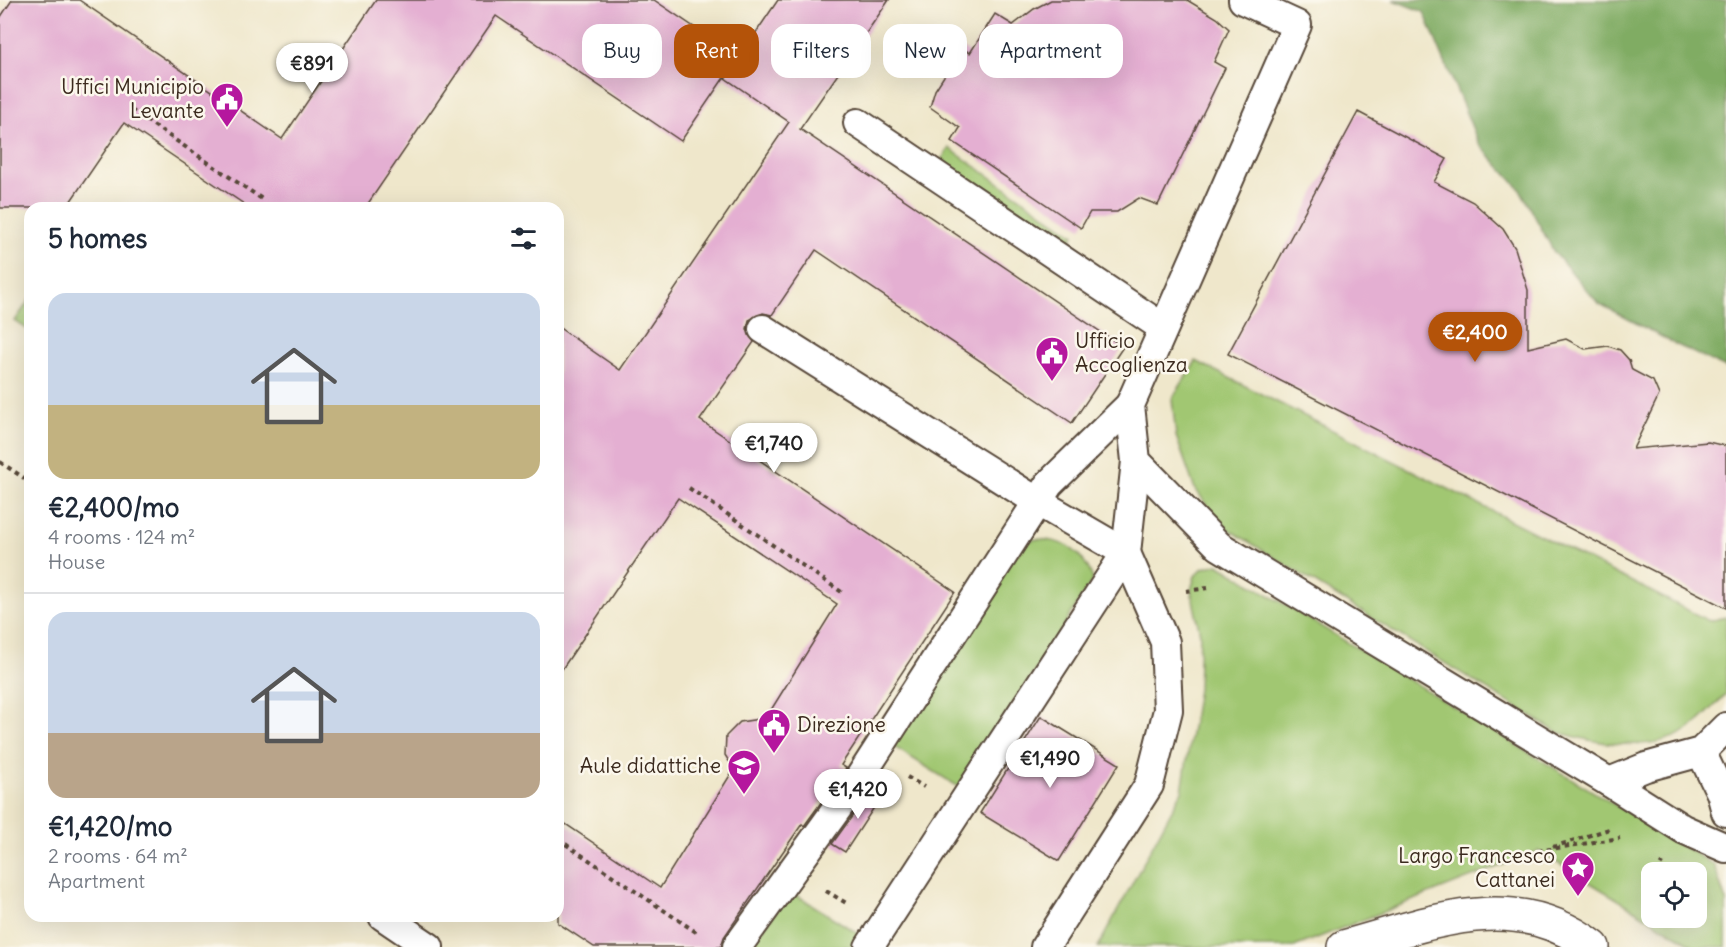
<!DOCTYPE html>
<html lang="en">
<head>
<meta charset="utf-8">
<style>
	:root { --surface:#fff; --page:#f2f2f3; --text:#1f2937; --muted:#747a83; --line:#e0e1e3; --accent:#b45309 }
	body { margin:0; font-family:Delius,sans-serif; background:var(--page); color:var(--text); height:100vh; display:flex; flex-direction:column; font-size:22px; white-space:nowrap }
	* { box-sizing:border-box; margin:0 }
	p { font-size:20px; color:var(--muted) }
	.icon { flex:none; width:33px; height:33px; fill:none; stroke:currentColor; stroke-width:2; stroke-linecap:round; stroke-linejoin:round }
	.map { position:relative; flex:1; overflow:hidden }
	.drawer { position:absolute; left:24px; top:202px; width:540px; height:720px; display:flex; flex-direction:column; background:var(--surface); border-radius:18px; box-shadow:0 6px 24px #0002 }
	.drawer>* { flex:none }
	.hud { position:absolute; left:582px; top:24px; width:570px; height:54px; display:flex; gap:12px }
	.buttons { position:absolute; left:1641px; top:862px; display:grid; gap:12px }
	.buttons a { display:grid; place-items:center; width:66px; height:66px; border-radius:12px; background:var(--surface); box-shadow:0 6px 24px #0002; font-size:30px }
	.price { position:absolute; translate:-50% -51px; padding:0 14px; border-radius:21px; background:#fff; color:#222; font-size:20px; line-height:39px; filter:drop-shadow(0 2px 3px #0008) }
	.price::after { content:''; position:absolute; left:50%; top:36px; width:18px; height:14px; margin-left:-9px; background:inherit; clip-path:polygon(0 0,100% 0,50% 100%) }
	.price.current { background:var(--accent); color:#fff }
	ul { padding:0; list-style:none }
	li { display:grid; align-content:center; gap:12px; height:318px; padding:0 24px }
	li+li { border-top:2px solid var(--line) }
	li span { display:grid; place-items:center; height:186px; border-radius:18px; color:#555 }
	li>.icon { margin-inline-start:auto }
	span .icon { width:108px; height:108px; fill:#fffc; stroke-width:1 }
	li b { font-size:26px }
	h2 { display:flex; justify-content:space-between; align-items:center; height:72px; padding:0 24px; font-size:26px }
	.tag { padding:0 21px; border-radius:18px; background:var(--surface); box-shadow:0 6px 24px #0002; font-size:21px; line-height:54px }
	.tag.current { background:var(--accent); color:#fff }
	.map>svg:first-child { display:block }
	.green { fill:#a1c772; stroke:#6e7848; stroke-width:1.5; fill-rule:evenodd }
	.forest { fill:#80ac64; stroke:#5e6b41; stroke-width:1.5 }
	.building { fill:#e4afd2 }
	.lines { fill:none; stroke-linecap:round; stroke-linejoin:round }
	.lane-casing { stroke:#564638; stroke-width:32 }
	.street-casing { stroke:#564638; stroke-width:36 }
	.path { stroke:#564638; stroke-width:4; stroke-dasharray:4.5 4.5; stroke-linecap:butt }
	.lane { stroke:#fff; stroke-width:28 }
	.street { stroke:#fff; stroke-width:33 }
	.labels { text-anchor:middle; stroke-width:5; stroke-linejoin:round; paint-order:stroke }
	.poi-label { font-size:21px; fill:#3b2a1e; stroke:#fbf7ec; text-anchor:end }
</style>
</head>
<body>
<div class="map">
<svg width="1726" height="947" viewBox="0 0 1726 947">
	<rect width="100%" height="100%" fill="#fbf7ec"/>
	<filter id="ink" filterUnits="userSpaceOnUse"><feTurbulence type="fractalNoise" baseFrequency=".0167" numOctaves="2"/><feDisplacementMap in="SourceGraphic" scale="12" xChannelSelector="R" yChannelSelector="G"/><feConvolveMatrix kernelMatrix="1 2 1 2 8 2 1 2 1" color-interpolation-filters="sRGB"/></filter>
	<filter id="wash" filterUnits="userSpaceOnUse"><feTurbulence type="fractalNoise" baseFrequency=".008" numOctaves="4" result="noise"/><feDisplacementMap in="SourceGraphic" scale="24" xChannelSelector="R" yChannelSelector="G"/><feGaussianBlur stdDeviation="1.35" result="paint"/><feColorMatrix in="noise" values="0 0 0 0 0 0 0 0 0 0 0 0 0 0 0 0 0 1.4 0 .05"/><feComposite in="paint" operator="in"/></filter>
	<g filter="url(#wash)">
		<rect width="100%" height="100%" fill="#efe7cb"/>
		<g class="green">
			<path d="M949,148L1074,235L1066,247L941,160Z"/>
			<path d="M30,299V331L15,321Z"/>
			<path d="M1196,361L1709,621L1726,617V694C1715,705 1704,718 1692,727C1654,755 1595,744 1555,731L1220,524L1194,487L1176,436L1172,399Z"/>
			<path d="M1036,539C1065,540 1083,551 1093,579L962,789L891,745L1021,542Z"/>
			<path d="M1218,564L1714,865L1726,902V947H1696L1538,851L1294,947H1098L1182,791L1198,689L1200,634L1191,590L1195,576L1203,568ZM1652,873H1696V918H1652Z"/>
			<path d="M790,891L859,934L851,947H750Z"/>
		</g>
		<path class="forest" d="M1393,0H1726V368L1675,344L1598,303L1554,252L1520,189L1479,144L1424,12Z"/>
		<g id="blocks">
			<g class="building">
				<path d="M12,0H79L282,139L376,0H654L738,57L681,141L496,16L365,208H250L124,123L66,208H0V18Z"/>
				<path d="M778,0H889L800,129L1123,347L1072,423L816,250L772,315L763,313L749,320L747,329L754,342L700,420L955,592L841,765L846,768L804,826L802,824L724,937L721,947H594L558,923V819L660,888L734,769L725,755L726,736L740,722L766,718L837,604L678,498L558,675V327L620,370L789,122L725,78Z"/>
				<path d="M1051,0H1187L1217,18L1229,29L1214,62L1225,68L1158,205L1139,198L1117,212H1090L1081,228L952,141L960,128L930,107L935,90L962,48L970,53L995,14L1013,25L1034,9Z"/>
				<path d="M1358,112L1447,159L1434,182L1473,202L1503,229L1515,248L1528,290V348L1566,339L1585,349L1608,346L1620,350L1629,360L1632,370L1653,381L1659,395L1633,449L1708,442L1726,446V608L1228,354Z"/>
				<path d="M1041,716L1119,764L1059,861L980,813Z"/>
				<path d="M874,786L884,792L845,852L832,844Z"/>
			</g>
		</g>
	</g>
	<g filter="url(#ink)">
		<use href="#blocks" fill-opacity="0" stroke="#564638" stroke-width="1.5"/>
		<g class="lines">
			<defs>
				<g id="lane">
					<path d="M1243,0L1297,25L1130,405L1136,461L1219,546L1609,782L1646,767L1701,752L1726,727"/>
					<path d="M858,123L1162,327"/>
					<path d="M763,329L1038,502L1126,553L1165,642L1168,710L1149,785L1045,947"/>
					<path d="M1701,752L1721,793L1726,812"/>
					<path d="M1609,782L1683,829L1726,848"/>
					<path d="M383,916L429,947"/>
					<path d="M737,947L860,777L1049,484L1130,405"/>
					<path d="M869,947L1126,553L1136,461"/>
				</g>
				<path id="street" d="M1344,947C1429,924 1513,886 1593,947"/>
			</defs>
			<use href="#lane" class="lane-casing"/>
			<use href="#street" class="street-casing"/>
			<g class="path">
				<path d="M131,110L262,199"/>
				<path d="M0,462L30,482"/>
				<path d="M689,488L843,593"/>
				<path d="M1186,591L1208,588"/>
				<path d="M907,777L924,787"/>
				<path d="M558,839L699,934"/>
				<path d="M1553,847L1609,829"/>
				<path d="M1538,851L1620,838"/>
				<path d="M1656,873L1662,863"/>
				<path d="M826,891L848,904"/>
			</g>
			<use href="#lane" class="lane"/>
			<use href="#street" class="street"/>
		</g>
	</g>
	<defs>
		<symbol id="civic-pin" viewBox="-11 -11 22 30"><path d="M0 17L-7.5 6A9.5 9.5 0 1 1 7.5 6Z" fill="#b5179e" stroke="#fbf7ec"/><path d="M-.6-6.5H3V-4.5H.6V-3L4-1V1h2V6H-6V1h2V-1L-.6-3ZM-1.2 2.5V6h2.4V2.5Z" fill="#fff"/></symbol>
		<symbol id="school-pin" viewBox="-11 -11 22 30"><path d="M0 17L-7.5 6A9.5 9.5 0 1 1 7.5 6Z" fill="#b5179e" stroke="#fbf7ec"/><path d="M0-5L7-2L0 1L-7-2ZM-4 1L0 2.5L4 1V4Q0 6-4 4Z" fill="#fff"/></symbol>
		<symbol id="sight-pin" viewBox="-11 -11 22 30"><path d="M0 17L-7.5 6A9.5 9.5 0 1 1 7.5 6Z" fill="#b5179e" stroke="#fbf7ec"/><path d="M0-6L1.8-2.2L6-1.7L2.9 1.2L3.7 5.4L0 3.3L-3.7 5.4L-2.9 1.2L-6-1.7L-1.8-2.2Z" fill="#fff"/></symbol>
	</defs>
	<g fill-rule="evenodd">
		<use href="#civic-pin" x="208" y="80" width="38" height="52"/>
		<use href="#civic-pin" x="1033" y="334" width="38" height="52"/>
		<use href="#civic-pin" x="755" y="706" width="38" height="52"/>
		<use href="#school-pin" x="725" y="747" width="38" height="52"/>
		<use href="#sight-pin" x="1559" y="849" width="38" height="52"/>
	</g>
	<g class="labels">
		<g class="poi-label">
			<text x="204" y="94">Uffici Municipio<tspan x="204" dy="24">Levante</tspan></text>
			<text x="1075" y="348" text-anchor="start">Ufficio<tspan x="1075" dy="24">Accoglienza</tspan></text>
			<text x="797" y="732" text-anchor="start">Direzione</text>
			<text x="721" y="773">Aule didattiche</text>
			<text x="1555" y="863">Largo Francesco<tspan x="1555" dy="24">Cattanei</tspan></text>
		</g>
	</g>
</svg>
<div class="buttons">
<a><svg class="icon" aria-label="locate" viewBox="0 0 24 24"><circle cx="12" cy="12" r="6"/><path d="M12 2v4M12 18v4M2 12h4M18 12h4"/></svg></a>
</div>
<b class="price" style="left:312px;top:94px">€891</b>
<b class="price current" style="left:1475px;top:363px">€2,400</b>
<b class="price" style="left:774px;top:474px">€1,740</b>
<b class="price" style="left:1050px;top:789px">€1,490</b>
<b class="price" style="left:858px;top:820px">€1,420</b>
<div class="hud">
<a class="tag">Buy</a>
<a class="tag current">Rent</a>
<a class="tag">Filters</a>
<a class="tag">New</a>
<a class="tag">Apartment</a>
</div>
<section class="drawer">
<h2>5 homes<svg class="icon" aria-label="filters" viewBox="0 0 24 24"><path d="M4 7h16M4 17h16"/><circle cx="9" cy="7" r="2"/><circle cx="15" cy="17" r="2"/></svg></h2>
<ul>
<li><span style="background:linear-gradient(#c9d6e8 60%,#c2b280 0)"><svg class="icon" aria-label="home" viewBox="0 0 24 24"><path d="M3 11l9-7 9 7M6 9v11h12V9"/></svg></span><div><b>€2,400/mo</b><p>4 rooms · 124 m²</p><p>House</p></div></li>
<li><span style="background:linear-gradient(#c9d6e8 65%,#b9a48a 0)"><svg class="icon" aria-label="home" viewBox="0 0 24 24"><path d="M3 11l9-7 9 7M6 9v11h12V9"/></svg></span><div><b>€1,420/mo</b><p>2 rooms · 64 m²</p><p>Apartment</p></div></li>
</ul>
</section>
</div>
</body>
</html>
